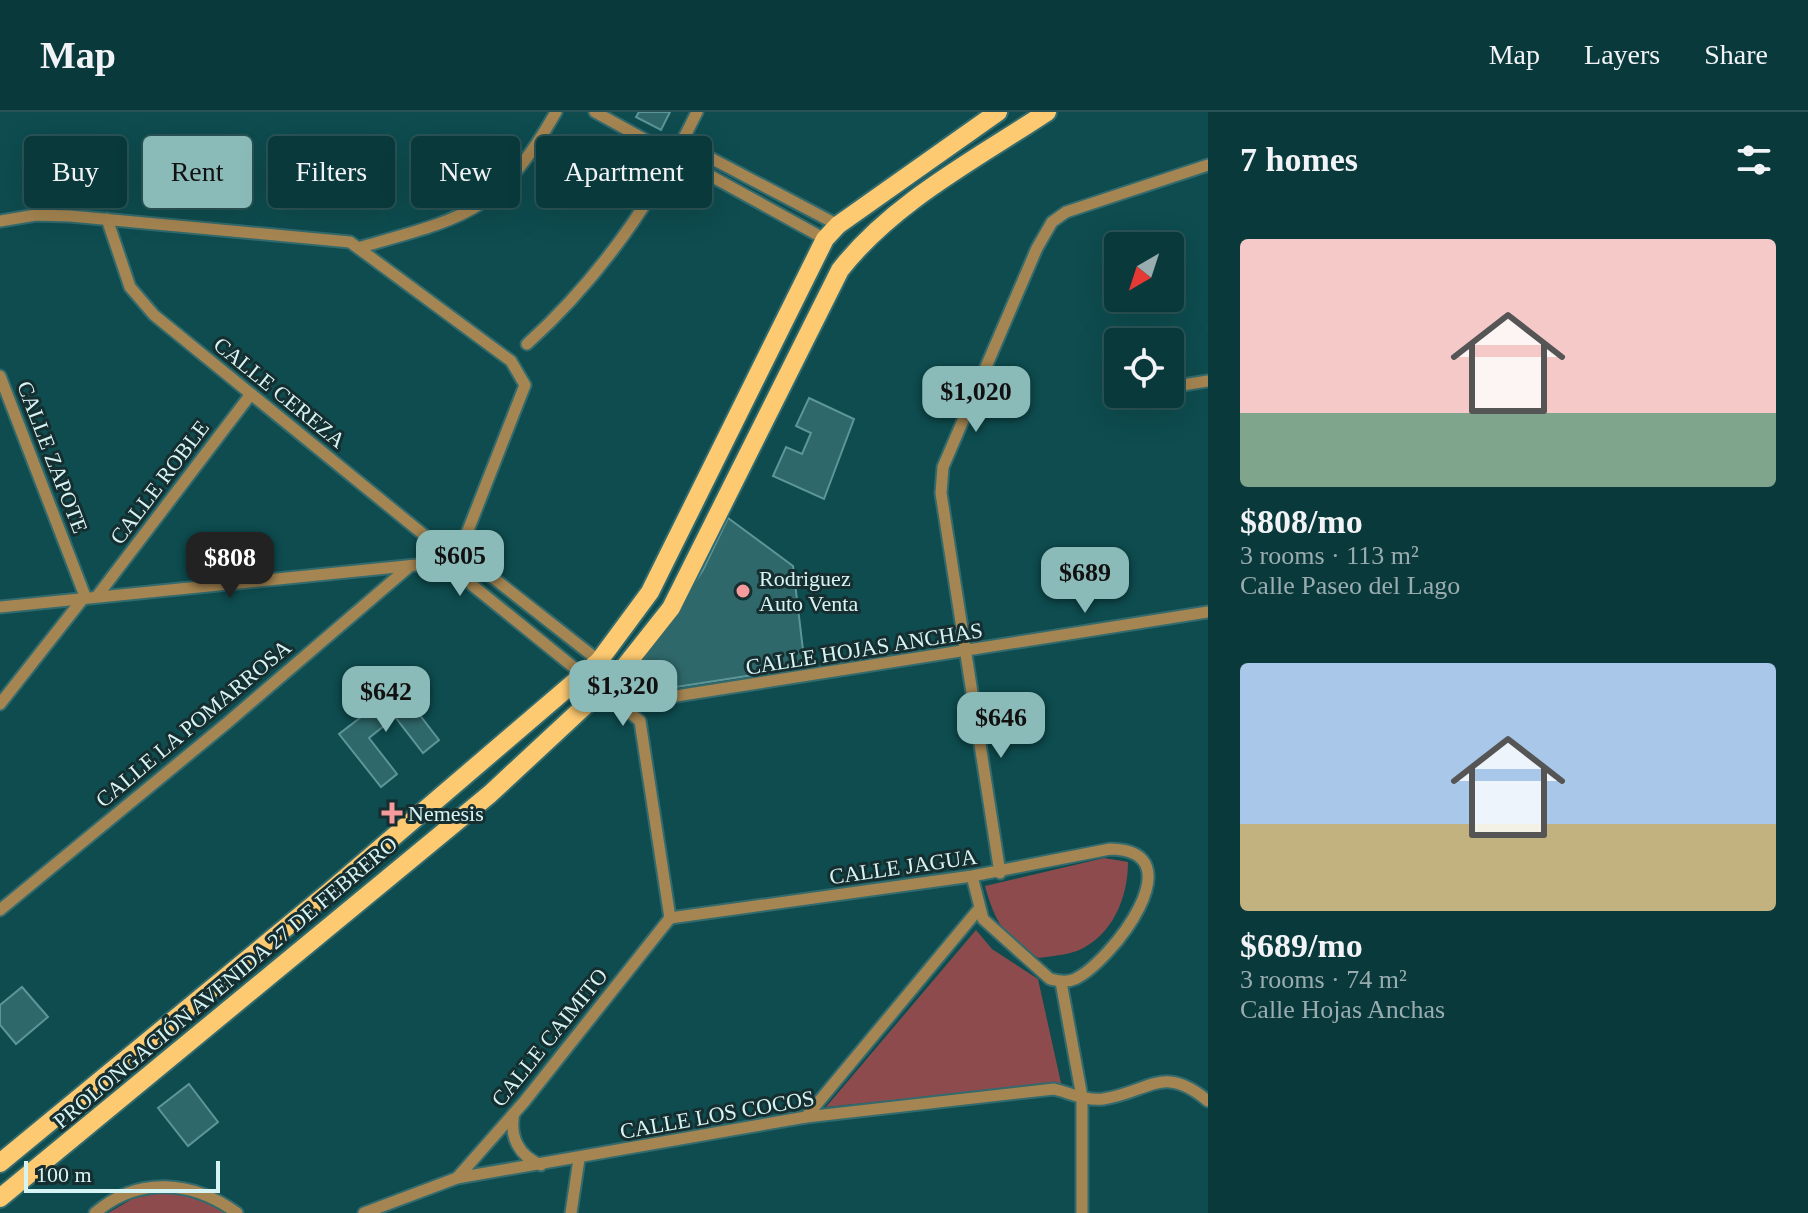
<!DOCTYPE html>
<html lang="en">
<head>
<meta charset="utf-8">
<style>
	:root { --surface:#0a393b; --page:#184446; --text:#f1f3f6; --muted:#99acaf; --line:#2a5355; --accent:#8bbbb9 }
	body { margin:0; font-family:"Times New Roman",serif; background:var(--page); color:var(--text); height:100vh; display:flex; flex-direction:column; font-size:30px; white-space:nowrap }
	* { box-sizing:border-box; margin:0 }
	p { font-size:26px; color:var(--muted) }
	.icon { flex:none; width:44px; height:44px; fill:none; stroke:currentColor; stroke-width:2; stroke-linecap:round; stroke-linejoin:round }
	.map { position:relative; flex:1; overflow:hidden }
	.details { display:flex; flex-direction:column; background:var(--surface); width:600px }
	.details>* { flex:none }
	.guide { position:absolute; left:24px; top:24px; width:760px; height:72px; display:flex; gap:16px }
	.needle { width:52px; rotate:219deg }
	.fabs { position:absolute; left:1104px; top:120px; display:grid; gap:16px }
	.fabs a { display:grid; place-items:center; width:80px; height:80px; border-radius:8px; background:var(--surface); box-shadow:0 8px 32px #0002,0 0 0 2px var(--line); font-size:40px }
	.scale { position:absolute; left:24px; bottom:20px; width:196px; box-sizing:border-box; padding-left:8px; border:4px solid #d7f4f5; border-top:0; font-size:22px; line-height:28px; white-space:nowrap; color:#d7f4f5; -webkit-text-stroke:6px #162e2f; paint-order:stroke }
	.price { position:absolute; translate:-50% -68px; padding:0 18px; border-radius:16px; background:var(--accent); color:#111; font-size:26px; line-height:52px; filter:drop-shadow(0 2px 4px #0008) }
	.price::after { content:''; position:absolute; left:50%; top:48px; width:24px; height:18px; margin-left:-12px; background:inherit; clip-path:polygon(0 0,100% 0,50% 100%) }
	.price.active { background:#222; color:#fff }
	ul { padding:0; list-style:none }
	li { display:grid; align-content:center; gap:16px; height:424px; padding:0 32px }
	li span { display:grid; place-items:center; height:248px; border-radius:8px; color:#555 }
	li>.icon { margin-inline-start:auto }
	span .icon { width:144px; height:144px; fill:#fffc; stroke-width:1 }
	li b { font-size:34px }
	h2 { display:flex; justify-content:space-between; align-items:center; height:96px; padding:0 32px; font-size:34px }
	.tag { padding:0 28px; border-radius:8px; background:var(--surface); box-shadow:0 8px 32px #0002,0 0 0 2px var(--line); font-size:28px; line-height:72px }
	.tag.active { background:var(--accent); color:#111 }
	header { display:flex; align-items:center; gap:48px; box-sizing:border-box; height:112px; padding:0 40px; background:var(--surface); border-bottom:2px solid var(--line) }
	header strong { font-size:38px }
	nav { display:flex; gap:44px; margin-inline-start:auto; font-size:28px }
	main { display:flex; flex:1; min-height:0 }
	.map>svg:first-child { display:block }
	.green { fill:#8e4b4d }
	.building { fill:#2f686a; stroke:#5d9598; stroke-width:2 }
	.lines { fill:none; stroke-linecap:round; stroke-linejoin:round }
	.minor-casing { stroke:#326a6d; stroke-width:15 }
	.primary-casing { stroke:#326a6d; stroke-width:22 }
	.minor { stroke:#a58551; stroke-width:11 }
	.primary { stroke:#fdc971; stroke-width:18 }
	.poi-dot { fill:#f59b9c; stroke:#162e2f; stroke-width:3 }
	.labels { text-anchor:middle; stroke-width:6; stroke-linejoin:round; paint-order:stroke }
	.street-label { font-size:22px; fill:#d7f4f5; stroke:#162e2f }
	.poi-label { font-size:22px; fill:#d7f4f5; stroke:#162e2f; text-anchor:start }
</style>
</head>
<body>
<header>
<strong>Map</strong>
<nav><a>Map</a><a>Layers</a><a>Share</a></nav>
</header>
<main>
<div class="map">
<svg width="1208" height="1101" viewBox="0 0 1208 1101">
	<rect width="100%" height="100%" fill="#0e4c4f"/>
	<g class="green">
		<path d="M1104,746L1128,750C1128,785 1113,824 1077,839C1066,843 1051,844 1039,846C1006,829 995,810 985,774Z"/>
		<path d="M976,818L992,837L1038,867L1061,971L826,995Z"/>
		<path d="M167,1080L200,1086L226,1101H108L134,1086Z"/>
	</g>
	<g class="building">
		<path d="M639,0H670L661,18L636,5Z"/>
		<path d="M809,286L854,307L824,387L773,364L786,335L802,342L811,321L796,314Z"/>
		<path d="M728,406L793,454L805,555L657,578L639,554L703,458Z"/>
		<path d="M399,576L439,628L423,641L395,605L369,626L397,662L381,675L339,622Z"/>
		<path d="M22,875L48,905L16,932L0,913V893Z"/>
		<path d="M189,972L218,1010L188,1034L158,996Z"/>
	</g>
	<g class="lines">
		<defs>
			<g id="minor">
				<path d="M595,0L825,127"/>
				<path d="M682,31L838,113"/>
				<path d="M107,107L130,175L154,203L456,449L465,455L482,457L608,556L657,587L1208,500"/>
				<path d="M0,109L36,103L70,104L350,130L511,249L525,273L456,449L0,495"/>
				<path d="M361,135C467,105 498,101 556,0"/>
				<path d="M527,232C599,167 655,86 697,0"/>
				<path d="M0,264L85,484L0,592"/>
				<path d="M1170,275L1208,269"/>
				<path d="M465,455L472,473L640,609L670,806"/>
				<path d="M98,483L251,282"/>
				<path d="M1000,761L941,381L943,355L1037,136L1052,110L1066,100L1208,53"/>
				<path d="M0,798L227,611L410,454"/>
				<path d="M670,806L972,764L1110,737C1198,738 1111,850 1075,867C1066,871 1059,869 1050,867L983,807L972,764"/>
				<path d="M1061,870L1082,985V1101"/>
				<path d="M514,1001C509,1025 519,1044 541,1053"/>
				<path d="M806,1005L978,798"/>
				<path d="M457,1066L524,990L670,806"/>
				<path d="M95,1101C139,1063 193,1069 237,1101"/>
				<path d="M364,1101L457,1066L806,1005L1054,977C1070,981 1086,989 1103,987C1150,980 1163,951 1208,989"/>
				<path d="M571,1101L579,1047"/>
			</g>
			<g id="primary">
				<path d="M0,1051L329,780L599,549L650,480L825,127L838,113L998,0"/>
				<path d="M0,1086L490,682L618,563L671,496L840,158C893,90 976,47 1047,0"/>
			</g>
		</defs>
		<use href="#minor" class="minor-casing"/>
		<use href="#primary" class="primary-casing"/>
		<use href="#minor" class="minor"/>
		<use href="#primary" class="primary"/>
	</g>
	<g class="poi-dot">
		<circle cx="743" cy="479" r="8"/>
		<path d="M388 689h8v8h8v8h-8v8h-8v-8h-8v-8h8z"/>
	</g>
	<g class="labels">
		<g class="street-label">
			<text transform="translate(280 280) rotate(39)" y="8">CALLE CEREZA</text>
			<text transform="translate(53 345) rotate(69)" y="8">CALLE ZAPOTE</text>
			<text transform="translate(159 370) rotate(-53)" y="8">CALLE ROBLE</text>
			<text transform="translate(864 536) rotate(-9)" y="8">CALLE HOJAS ANCHAS</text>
			<text transform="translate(193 611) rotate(-40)" y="8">CALLE LA POMARROSA</text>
			<text transform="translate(903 754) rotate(-8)" y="8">CALLE JAGUA</text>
			<text transform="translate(225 870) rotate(-40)" y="8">PROLONGACIÓN AVENIDA 27 DE FEBRERO</text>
			<text transform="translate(549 925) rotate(-51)" y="8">CALLE CAIMITO</text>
			<text transform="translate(717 1002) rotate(-10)" y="8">CALLE LOS COCOS</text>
		</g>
		<g class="poi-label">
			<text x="759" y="474">Rodriguez<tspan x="759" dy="25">Auto Venta</tspan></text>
			<text x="408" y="709">Nemesis</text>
		</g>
	</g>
</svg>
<div class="fabs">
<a><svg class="needle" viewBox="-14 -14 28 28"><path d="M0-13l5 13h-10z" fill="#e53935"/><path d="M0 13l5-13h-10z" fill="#99acaf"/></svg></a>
<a><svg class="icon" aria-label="locate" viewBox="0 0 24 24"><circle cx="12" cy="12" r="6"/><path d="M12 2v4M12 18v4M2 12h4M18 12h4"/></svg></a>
</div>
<div class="scale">100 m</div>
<b class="price" style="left:976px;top:322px">$1,020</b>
<b class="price" style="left:460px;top:486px">$605</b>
<b class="price active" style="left:230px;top:488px">$808</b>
<b class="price" style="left:1085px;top:503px">$689</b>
<b class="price" style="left:623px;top:616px">$1,320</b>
<b class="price" style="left:386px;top:622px">$642</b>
<b class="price" style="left:1001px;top:648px">$646</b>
<div class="guide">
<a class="tag">Buy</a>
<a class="tag active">Rent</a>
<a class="tag">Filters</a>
<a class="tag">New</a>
<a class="tag">Apartment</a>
</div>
</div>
<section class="details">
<h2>7 homes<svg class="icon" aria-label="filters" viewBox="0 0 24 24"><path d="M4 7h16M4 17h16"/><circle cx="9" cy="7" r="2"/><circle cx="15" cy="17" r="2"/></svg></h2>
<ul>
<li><span style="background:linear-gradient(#f6c9c9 70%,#7fa58c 0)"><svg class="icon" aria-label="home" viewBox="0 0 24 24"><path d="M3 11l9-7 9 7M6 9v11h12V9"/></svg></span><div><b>$808/mo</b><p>3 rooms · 113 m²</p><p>Calle Paseo del Lago</p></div></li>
<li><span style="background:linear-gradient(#a9c7e8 65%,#c2b280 0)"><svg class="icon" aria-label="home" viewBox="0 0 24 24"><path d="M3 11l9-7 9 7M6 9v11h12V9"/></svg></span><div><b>$689/mo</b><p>3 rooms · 74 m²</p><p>Calle Hojas Anchas</p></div></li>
</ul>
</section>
</main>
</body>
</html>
